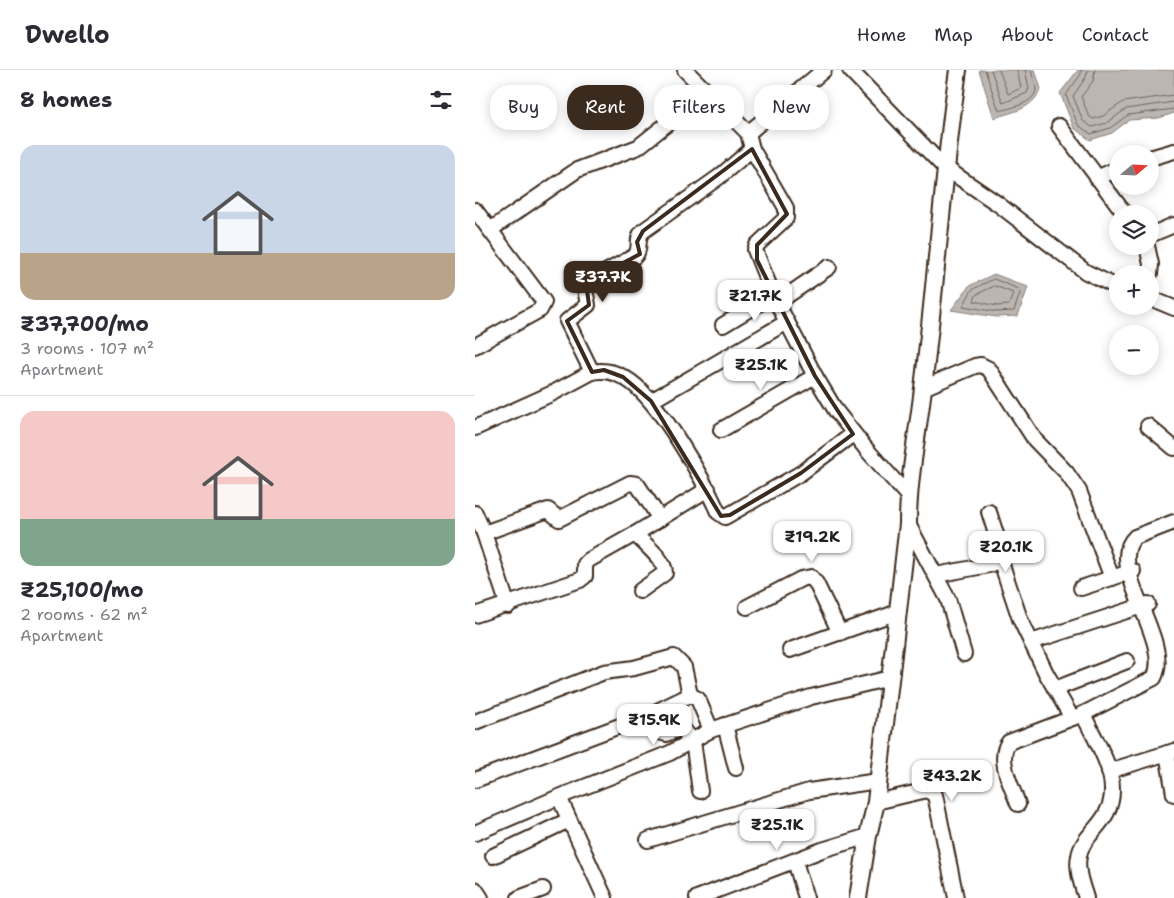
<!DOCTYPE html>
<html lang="en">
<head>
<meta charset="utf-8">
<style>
	:root { --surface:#fff; --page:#f7f7f7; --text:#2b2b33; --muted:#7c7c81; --line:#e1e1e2; --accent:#3b2a1e }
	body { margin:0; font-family:"Shantell Sans",sans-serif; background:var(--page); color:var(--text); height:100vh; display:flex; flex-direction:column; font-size:19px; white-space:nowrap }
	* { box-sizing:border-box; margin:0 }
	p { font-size:16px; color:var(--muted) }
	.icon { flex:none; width:28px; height:28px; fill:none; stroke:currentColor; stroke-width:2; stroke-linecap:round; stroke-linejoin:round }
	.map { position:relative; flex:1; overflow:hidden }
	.drawer { display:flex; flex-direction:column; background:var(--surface); width:475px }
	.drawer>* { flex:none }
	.hud { position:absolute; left:15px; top:15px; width:475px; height:45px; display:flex; gap:10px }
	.needle { width:32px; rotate:71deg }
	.fabs { position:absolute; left:634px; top:75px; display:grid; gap:10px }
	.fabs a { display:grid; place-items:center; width:50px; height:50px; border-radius:50%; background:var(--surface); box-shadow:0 2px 12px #0003; font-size:25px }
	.price { position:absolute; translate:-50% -42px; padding:0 11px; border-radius:10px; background:#fff; color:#222; font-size:16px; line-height:32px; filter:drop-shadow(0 1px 2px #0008) }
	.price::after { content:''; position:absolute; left:50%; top:30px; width:15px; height:11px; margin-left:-8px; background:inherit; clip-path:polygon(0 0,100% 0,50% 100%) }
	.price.active { background:var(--accent); color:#fff }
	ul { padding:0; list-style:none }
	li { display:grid; align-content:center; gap:10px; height:265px; padding:0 20px }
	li+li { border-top:1px solid var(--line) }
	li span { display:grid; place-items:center; height:155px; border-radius:15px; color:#555 }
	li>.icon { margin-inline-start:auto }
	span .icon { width:90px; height:90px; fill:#fffc; stroke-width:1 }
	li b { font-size:21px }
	h2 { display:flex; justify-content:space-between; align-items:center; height:60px; padding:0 20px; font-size:21px }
	.chip { padding:0 18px; border-radius:20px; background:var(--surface); box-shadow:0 2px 12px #0003; font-size:18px; line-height:45px }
	.chip.active { background:var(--accent); color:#fff }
	header { display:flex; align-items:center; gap:30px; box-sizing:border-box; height:70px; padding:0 25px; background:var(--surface); border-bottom:1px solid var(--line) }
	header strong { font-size:24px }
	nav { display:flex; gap:28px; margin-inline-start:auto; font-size:18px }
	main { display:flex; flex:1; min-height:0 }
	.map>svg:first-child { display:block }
	.water { fill:#bcb6b3; stroke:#887e77 }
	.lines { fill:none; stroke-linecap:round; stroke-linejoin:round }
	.shore { stroke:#6f625a; stroke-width:1 }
	.minor-casing { stroke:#3b2a1e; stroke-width:18 }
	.major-casing { stroke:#3b2a1e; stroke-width:20 }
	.minor { stroke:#fff; stroke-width:14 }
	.major { stroke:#fff; stroke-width:16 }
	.marked { fill:none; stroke:#3b2a1e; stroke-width:4; stroke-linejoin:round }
</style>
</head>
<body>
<header>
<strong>Dwello</strong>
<nav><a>Home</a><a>Map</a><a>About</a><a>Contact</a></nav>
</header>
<main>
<section class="drawer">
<h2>8 homes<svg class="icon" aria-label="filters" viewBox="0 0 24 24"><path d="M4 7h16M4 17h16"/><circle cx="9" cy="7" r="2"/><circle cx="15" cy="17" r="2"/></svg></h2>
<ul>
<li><span style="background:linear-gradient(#c9d6e8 70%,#b9a48a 0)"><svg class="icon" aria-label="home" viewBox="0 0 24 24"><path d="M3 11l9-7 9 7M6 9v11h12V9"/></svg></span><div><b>₹37,700/mo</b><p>3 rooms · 107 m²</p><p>Apartment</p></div></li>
<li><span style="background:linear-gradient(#f6c9c9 70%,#7fa58c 0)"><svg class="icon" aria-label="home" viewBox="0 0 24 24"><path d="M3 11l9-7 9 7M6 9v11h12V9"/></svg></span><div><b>₹25,100/mo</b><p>2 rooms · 62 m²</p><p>Apartment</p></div></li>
</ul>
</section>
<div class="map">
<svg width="699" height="828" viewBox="0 0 699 828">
	<rect width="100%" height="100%" fill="#fff"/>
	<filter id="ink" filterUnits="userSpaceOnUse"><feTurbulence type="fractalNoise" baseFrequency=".02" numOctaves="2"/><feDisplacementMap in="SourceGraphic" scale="10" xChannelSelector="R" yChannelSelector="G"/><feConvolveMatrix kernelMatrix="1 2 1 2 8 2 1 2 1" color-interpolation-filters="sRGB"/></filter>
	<g filter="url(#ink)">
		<g class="water">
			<path d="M504,0H560L566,19C556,40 540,41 519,48Z"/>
			<path d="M603,0H699V43L684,48L654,50L637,63L615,70L599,58L585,23Z"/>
			<path d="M519,204L553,217L543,246L521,247L476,240L494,216Z"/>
		</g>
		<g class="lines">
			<g class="shore">
				<path d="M510,0L524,41C535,38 559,34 561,20C561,14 557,6 556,0"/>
				<path d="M516,0L528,33L552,23L554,18L550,0"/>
				<path d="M524,0L533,24L546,18L542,0"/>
				<path d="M606,0V4L591,25L603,55L616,64L635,58L653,45L699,39"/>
				<path d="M613,0L611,7L598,26L608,51L617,57L632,53L651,39L699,32"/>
				<path d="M620,0L618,11L606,27L614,46L618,49L628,46L648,32L699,25"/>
				<path d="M519,209L546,220L539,241L522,242L488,236L497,220Z"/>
				<path d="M520,216L538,223L534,235L522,236L499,231L501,225Z"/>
			</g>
			<defs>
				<g id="minor">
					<path d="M210,0L273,63L277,79L311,138V148L282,175L280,180L298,225L340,306L361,341L392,380L433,426"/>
					<path d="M375,0L469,97L523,134L611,202L642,217"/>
					<path d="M584,56L650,144"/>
					<path d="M273,63L349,0"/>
					<path d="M675,88L699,81"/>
					<path d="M622,108L642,99"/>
					<path d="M0,140L15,160"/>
					<path d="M675,165L699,155"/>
					<path d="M672,176L676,194L675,204"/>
					<path d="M675,228L699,238"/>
					<path d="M303,232L354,197"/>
					<path d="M248,255L298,225"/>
					<path d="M0,276L65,240L69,232L15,160L102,100L163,77L232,22"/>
					<path d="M117,302C132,299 143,303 156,312C185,333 228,408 243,442L250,447L326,403L378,364"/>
					<path d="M448,318L500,296L506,295L514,299L560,370L591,402L604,421L637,508"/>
					<path d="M176,331L312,252"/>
					<path d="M673,356L699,378"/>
					<path d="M0,358L78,323L117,302L92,251L113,235L110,219L111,213L160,186C167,178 160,169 168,161L244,107L277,79"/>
					<path d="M246,360L340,306"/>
					<path d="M0,443L9,463L33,536"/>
					<path d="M433,454L473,529L489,584"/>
					<path d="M9,463L73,440L84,449L155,413L162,414L185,449"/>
					<path d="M160,464C169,474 190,489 190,503L165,521"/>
					<path d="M525,489L545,549L571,603L597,648"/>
					<path d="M461,505L514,495L525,489L527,483L514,442"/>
					<path d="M606,518L658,501"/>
					<path d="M272,537L326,509L336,507L341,513L365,563"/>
					<path d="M0,545L105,510L110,506V494L114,490L160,464L233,419"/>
					<path d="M556,572L673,534"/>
					<path d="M315,580L423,542"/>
					<path d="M580,619L652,591"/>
					<path d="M608,644C618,666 637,694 637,719C638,753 608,762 604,786C601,800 607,815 611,828"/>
					<path d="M174,645L185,662L191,664L207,658L218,671L225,721"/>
					<path d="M0,652L129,602L159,598L199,587L209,597L215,625"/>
					<path d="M250,655L261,698"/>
					<path d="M692,683L699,724"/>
					<path d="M634,701L699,681"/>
					<path d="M0,710L174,645L215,625L223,629L236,660"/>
					<path d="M84,727L130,828"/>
					<path d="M401,732L452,720L460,725L481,828"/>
					<path d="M543,734C537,717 521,688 534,672L608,644L679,608C699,571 629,496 660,467L699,452"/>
					<path d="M0,763L84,727L195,683L236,660L336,627L415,608"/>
					<path d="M173,770L334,721L403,711"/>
					<path d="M18,786L94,750"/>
					<path d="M320,791L331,828"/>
					<path d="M0,819L6,828"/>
					<path d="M44,828L68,819"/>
					<path d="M222,828L347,780L393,766"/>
				</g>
				<path id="major" d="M383,828L393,766L401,732L433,454C433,408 443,363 448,318C461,212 468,106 483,0"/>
			</defs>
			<use href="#minor" class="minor-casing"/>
			<use href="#major" class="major-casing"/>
			<use href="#minor" class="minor"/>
			<use href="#major" class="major"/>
		</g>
	</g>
	<path class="marked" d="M277,79L312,144L282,175V190L340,306L378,364L326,403L255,445L246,446L176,331L148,307L129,300L117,302L92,251L114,235L111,213L165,184L162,172L168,161Z"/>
</svg>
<div class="fabs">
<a><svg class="needle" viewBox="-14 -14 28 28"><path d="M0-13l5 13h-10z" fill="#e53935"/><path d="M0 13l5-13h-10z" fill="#7c7c81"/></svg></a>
<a><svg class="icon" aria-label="layers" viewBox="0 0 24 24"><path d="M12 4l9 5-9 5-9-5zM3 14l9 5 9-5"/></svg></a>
<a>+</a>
<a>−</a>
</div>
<b class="price active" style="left:128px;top:233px">₹37.7K</b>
<b class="price" style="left:280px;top:252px">₹21.7K</b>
<b class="price" style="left:286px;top:321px">₹25.1K</b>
<b class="price" style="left:337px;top:493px">₹19.2K</b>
<b class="price" style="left:531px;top:503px">₹20.1K</b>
<b class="price" style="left:179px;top:676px">₹15.9K</b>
<b class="price" style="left:477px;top:732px">₹43.2K</b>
<b class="price" style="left:302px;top:781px">₹25.1K</b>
<div class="hud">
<a class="chip">Buy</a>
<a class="chip active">Rent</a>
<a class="chip">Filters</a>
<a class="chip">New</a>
</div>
</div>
</main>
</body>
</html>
